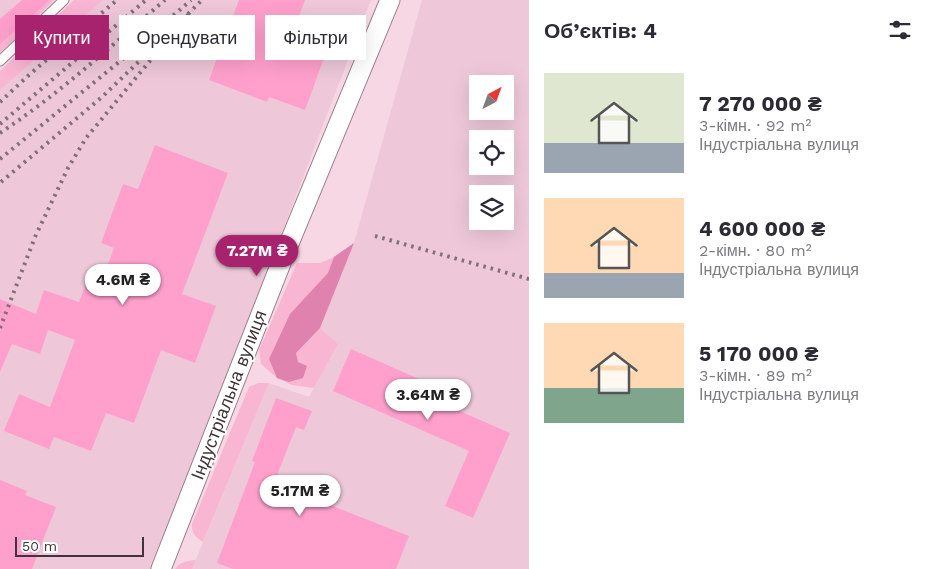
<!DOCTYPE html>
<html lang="uk">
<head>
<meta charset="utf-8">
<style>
	:root { --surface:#fff; --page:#f2f2f3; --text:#2b2b33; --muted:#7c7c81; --accent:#a7236e }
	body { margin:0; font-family:"Work Sans",sans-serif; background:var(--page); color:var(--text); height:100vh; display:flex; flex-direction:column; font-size:19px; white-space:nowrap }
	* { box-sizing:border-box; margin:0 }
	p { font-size:16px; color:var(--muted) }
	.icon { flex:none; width:28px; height:28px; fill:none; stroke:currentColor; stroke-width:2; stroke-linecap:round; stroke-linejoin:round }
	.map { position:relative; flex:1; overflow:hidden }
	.drawer { display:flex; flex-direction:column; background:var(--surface); width:400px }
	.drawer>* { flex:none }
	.top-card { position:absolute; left:15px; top:15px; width:439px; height:45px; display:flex; gap:10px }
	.needle { width:32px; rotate:41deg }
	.buttons { position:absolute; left:469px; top:75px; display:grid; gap:10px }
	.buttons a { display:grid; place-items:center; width:45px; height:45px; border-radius:0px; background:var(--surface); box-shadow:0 5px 20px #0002; font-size:25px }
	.scale { position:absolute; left:15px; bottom:12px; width:129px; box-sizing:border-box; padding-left:5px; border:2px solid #403439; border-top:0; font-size:14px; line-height:18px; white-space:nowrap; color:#403439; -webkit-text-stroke:4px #fff; paint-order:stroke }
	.price { position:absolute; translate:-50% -42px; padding:0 11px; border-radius:18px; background:#fff; color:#222; font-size:16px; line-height:32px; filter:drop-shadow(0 1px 2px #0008) }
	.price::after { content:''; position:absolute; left:50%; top:30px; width:15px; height:11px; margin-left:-8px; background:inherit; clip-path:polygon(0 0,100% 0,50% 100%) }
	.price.current { background:var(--accent); color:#fff }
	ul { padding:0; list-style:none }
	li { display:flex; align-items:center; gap:15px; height:125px; padding:0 15px }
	li span { display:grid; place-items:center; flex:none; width:140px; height:100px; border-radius:0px; color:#555 }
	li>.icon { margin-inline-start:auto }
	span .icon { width:60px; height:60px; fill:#fffc; stroke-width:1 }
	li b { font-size:21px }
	h2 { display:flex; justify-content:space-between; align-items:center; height:60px; padding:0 15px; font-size:21px }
	.tag { padding:0 18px; border-radius:0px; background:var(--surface); box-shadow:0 5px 20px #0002; font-size:18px; line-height:45px }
	.tag.current { background:var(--accent); color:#fff }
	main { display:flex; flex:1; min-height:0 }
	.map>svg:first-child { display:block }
	.built { fill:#eec8d8; fill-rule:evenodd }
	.green { fill:#f9b6d3 }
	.forest { fill:#df83ae }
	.building { fill:#ffa0cc }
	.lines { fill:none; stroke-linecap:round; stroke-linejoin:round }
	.lane-casing { stroke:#9c7f8b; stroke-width:11 }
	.street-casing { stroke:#9c7f8b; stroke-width:21 }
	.lane { stroke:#fff; stroke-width:9 }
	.street { stroke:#fff; stroke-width:19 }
	.rail { stroke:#826f76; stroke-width:4; stroke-dasharray:2.5 5; stroke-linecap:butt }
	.labels { text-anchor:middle; stroke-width:4; stroke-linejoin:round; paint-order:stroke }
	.street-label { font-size:18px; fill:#403439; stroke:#fff }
</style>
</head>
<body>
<main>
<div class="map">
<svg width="529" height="569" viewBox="0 0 529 569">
	<rect width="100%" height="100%" fill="#f7d7e4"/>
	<g class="built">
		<path d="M0,0H50L0,44Z"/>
		<path d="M103,0H371L153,569H0V90Z"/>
		<path d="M422,0H529V569H192L269,383L309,397L338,344L320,328L354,243ZM478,84H505V111H478ZM478,139H505V166H478ZM478,194H505V221H478Z"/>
	</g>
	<g class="green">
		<path d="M50,0H54L0,53V44Z"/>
		<path d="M74,0H103L0,90V71Z"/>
		<path d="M354,243L320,328L338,344L314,388L292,385L277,378L261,364L259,350L297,263H320L334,257Z"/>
		<path d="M258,383H269L203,542C195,536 192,535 192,524L249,387Z"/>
		<path d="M196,560L192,569H175C181,561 187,561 196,560Z"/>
	</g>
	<path class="forest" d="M354,243L320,328L296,353L298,362L307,366L303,378L289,382L277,378L269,359L290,314L328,273L334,257Z"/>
	<g class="building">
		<path d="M22,0H50L0,44V19Z"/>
		<path d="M239,0H305L288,45L324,58L305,110L269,97L267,102L209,80Z"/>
		<path d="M155,145L228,173L182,294L216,306L195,363L161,350L134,423L106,413L91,451L54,437L49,449L4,431L19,394L50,407L75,340L48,330L40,354L12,344L0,372V299L36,314L44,290L79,302L89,276L102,281L114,248L101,243L123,184L138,189Z"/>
		<path d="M351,349L453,394L448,406L510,433L473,518L445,506L469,451L333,391Z"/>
		<path d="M276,398L312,411L304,430L296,427L274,483L409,536L396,569H233L217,563L255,462L252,461Z"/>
		<path d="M0,480L27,491L25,495L56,507L32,569H0Z"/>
	</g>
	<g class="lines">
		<defs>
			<path id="lane" d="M0,61L64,0"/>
			<path id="street" d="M161,569L283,258L390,0"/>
		</defs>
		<use href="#lane" class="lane-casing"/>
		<use href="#street" class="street-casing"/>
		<use href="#lane" class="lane"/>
		<use href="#street" class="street"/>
		<g class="rail">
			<path d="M188,14L202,0"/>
			<path d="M0,102L30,74L117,0"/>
			<path d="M0,124L146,0"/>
			<path d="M0,133C59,94 111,46 165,0"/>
			<path d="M0,159L135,49L191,0"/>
			<path d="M1,182L102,97L152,49"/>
			<path d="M375,236L529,279"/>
			<path d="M0,328L35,237L68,168L86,138L192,10"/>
		</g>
	</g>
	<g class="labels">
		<g class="street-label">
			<text transform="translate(229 395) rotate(-69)" y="6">Індустріальна вулиця</text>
		</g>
	</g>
</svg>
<div class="buttons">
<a><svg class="needle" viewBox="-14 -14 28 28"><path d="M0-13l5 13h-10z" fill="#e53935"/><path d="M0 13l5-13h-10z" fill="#7c7c81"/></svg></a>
<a><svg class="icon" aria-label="locate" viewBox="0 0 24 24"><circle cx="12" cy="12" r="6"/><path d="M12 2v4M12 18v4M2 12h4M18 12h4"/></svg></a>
<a><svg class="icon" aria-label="layers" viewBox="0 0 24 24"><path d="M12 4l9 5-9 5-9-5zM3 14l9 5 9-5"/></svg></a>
</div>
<div class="scale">50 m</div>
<b class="price current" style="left:257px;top:277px">7.27M ₴</b>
<b class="price" style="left:123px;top:306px">4.6M ₴</b>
<b class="price" style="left:428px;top:421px">3.64M ₴</b>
<b class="price" style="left:300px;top:517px">5.17M ₴</b>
<div class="top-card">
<a class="tag current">Купити</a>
<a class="tag">Орендувати</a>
<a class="tag">Фільтри</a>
</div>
</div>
<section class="drawer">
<h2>Об’єктів: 4<svg class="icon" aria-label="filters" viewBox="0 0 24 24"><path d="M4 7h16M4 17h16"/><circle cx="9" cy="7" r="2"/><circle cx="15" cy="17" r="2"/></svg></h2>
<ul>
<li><span style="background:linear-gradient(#dfe7d0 70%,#9aa5b1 0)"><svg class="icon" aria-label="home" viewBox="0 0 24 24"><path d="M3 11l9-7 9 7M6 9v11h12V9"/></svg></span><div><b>7 270 000 ₴</b><p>3-кімн. · 92 m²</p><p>Індустріальна вулиця</p></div></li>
<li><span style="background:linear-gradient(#ffd9b3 75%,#9aa5b1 0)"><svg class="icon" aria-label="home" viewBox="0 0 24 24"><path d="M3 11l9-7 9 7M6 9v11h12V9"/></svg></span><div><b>4 600 000 ₴</b><p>2-кімн. · 80 m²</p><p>Індустріальна вулиця</p></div></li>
<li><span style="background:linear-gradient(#ffd9b3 65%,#7fa58c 0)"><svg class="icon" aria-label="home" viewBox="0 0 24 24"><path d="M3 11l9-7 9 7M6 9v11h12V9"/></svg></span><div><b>5 170 000 ₴</b><p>3-кімн. · 89 m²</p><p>Індустріальна вулиця</p></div></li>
</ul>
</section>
</main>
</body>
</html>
